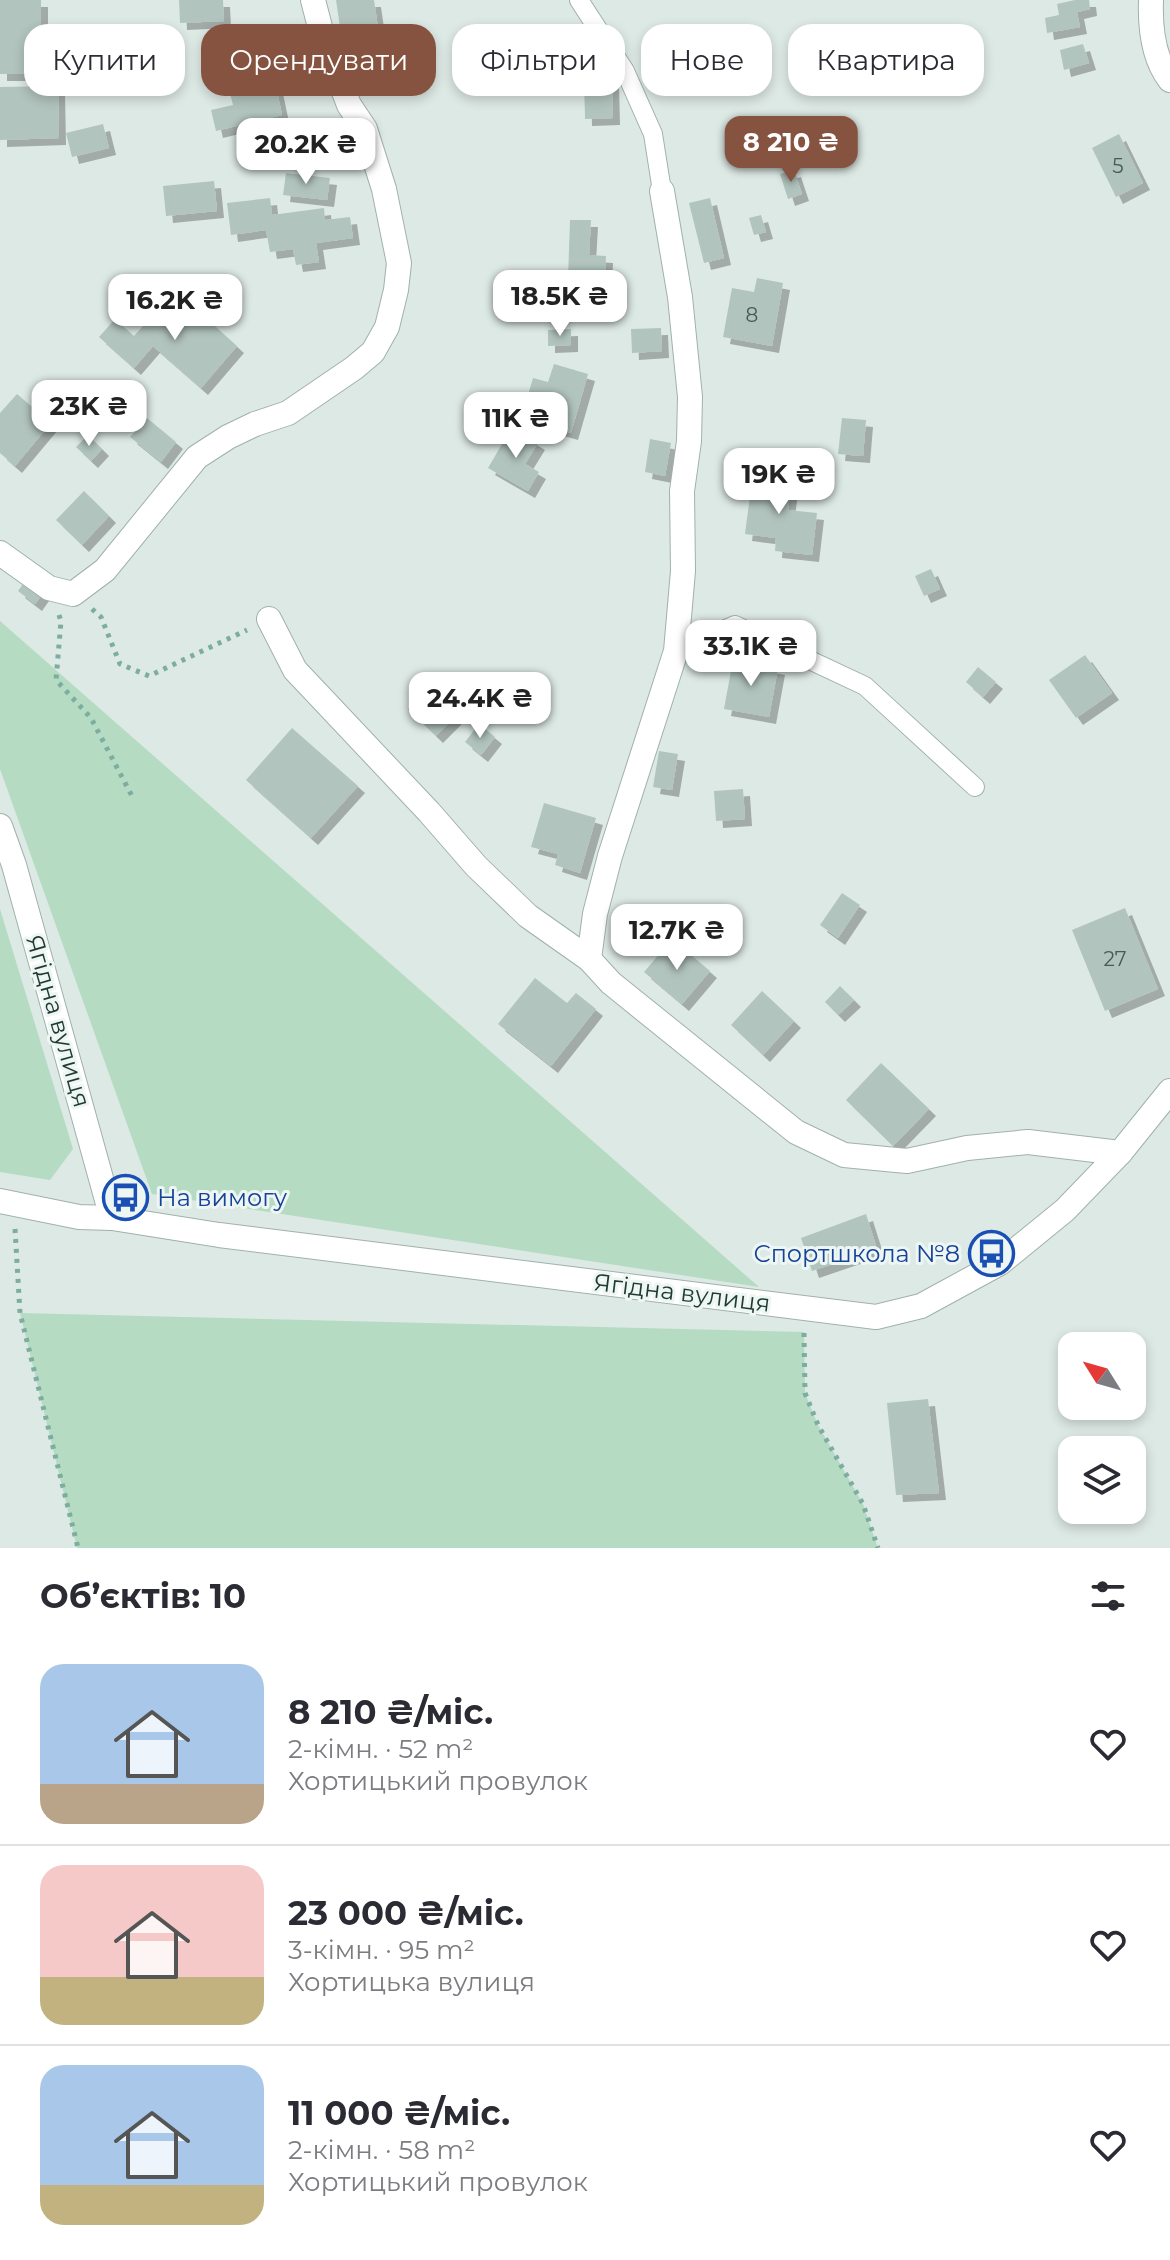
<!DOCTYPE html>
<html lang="uk">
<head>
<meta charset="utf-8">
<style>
	:root { --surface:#fff; --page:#f7f7f7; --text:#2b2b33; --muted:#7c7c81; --line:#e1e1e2; --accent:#855340 }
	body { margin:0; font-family:Montserrat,sans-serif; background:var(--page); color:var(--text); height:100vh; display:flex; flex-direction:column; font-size:30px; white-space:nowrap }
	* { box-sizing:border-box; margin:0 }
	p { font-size:26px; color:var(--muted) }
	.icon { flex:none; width:44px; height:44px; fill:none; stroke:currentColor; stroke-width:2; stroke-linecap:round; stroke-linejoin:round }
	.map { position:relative; height:1548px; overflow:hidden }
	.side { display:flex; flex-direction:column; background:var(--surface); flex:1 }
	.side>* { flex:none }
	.banner { position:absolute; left:24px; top:24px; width:1122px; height:72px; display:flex; gap:16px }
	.needle { width:52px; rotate:307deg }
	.buttons { position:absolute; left:1058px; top:1332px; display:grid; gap:16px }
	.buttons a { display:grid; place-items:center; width:88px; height:88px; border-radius:16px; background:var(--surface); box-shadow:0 4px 12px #0003; font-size:40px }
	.price { position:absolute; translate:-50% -68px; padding:0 18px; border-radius:16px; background:#fff; color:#222; font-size:26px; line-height:52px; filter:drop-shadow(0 2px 4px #0008) }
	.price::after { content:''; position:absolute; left:50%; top:48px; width:24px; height:18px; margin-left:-12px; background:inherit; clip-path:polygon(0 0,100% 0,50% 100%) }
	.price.on { background:var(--accent); color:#fff }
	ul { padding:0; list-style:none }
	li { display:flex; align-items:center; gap:24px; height:200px; padding:0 40px }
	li+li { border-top:2px solid var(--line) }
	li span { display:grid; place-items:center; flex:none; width:224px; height:160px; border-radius:24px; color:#555 }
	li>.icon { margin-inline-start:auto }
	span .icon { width:96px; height:96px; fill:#fffc; stroke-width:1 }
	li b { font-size:34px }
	h2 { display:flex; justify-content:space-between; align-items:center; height:96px; padding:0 40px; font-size:34px }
	.tag { padding:0 28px; border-radius:24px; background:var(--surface); box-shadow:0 4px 12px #0003; font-size:28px; line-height:72px }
	.tag.on { background:var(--accent); color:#fff }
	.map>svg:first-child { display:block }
	.green { fill:#b5dbc2 }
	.building { fill:#b2c4be; filter:url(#shadow) }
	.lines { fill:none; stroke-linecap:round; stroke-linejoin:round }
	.service-casing { stroke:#a0b1ac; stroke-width:20 }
	.minor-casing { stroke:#a0b1ac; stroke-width:26 }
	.path { stroke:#7dada1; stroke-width:5; stroke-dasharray:4 6; stroke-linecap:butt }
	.service { stroke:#fff; stroke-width:18 }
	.minor { stroke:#fff; stroke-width:24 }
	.labels { text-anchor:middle; stroke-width:6; stroke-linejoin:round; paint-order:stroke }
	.number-label { font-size:20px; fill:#445c56 }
	.street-label { font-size:24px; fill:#1f3933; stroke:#edf6f2 }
	.transit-label { font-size:24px; fill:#164399; stroke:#edf6f2; text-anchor:start }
</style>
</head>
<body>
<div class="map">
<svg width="1170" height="1548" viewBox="0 0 1170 1548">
	<defs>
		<filter id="shadow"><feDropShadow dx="7" dy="7" stdDeviation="0" flood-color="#0004"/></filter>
	</defs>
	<rect width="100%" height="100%" fill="#dde9e5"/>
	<g class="green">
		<path d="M0,621L759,1287L152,1194L0,769Z"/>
		<path d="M0,909L73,1149L50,1180L0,1172Z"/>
		<path d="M20,1313L804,1332L805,1393L818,1425L863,1504L878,1548H77Z"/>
	</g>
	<g class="building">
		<path d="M0,0H41V37H28L27,51H39L38,74H0Z"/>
		<path d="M179,0H223L224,21L180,23Z"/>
		<path d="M336,0H374L378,28L341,34Z"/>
		<path d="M1075,0H1089L1090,9L1077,12L1080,27L1047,33L1045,18L1059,15L1057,4Z"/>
		<path d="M303,26L308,55L279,60L274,31Z"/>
		<path d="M159,41L166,60L152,65L145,46Z"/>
		<path d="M1083,44L1089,63L1064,70L1060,50Z"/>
		<path d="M612,78L613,118L585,119L584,79Z"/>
		<path d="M275,82L282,115L216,131L211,110L233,105L230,93Z"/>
		<path d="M58,86L59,138L0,140V87Z"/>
		<path d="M103,124L109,148L72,157L66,133Z"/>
		<path d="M1119,134L1143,183L1116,197L1092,148Z"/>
		<path d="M794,170L802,194L788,199L780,174Z"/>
		<path d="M286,173L330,178L327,200L283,195Z"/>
		<path d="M214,181L217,211L166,216L163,186Z"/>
		<path d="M270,198L272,215L324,208L325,220L350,217L353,238L316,243L319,262L296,265L293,249L270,252L266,230L231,235L227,203Z"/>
		<path d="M710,198L724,258L704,263L689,203Z"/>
		<path d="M761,215L766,232L754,235L749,218Z"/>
		<path d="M570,220H591L589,255L606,256L605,278L568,279Z"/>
		<path d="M757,278L783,283L772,346L723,337L732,288L754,292Z"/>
		<path d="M185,299L237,346L201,388L153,346L134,368L99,337L115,319L134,336L158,309L169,318Z"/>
		<path d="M661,328L662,351L632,353L631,329Z"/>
		<path d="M571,329V345L548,346V330Z"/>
		<path d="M554,364L588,374L571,433L521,419L533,378L548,382Z"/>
		<path d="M17,394L51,423L15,466L0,453V413Z"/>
		<path d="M147,418L176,442L161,462L130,437Z"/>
		<path d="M842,418L866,420L863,456L838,454Z"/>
		<path d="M512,427L538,443L525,464L539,472L528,491L488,468Z"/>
		<path d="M88,435L102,449L91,461L76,447Z"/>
		<path d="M650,439L671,443L665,476L645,472Z"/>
		<path d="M753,473L792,478L788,510L817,513L812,555L775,551L776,538L745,534Z"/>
		<path d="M84,491L109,516L82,545L56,520Z"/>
		<path d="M931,569L940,589L924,596L915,576Z"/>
		<path d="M25,581L42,594L35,604L18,591Z"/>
		<path d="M1085,655L1112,693L1076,718L1049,680Z"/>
		<path d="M733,660L778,668L769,717L724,709Z"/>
		<path d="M978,667L996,682L983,697L966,682Z"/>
		<path d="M432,685L460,712L436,736L408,709Z"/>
		<path d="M479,724L495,737L481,755L465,742Z"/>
		<path d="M292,728L358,786L311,838L246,780Z"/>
		<path d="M659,751L678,754L672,790L653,787Z"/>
		<path d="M743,789L745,819L716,821L714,791Z"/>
		<path d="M544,803L596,818L580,873L555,865L558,854L531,847Z"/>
		<path d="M842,893L860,905L838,938L820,925Z"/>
		<path d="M1125,908L1158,989L1105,1011L1072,930Z"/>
		<path d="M672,939L710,971L682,1004L644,972Z"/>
		<path d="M535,978L567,1003L576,993L596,1009L551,1066L498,1024Z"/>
		<path d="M840,986L854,1000L838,1015L825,1002Z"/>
		<path d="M762,991L794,1021L763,1055L731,1025Z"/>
		<path d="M881,1063L929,1109L893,1146L846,1100Z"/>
		<path d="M866,1214L877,1249L812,1271L801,1238Z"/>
		<path d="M928,1399L939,1493L896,1495L887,1403Z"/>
	</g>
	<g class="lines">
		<defs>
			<g id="service">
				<path d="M579,0L625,71L653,134L662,191"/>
				<path d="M676,651L735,625L865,686L975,787"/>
			</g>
			<g id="minor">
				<path d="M1151,0C1150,27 1153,58 1170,80"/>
				<path d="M662,191L680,297L690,397L689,441L682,491L683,571L676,651L610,856L595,914L589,959L611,983L796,1132L844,1155L907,1161L967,1148L1028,1142L1120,1153"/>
				<path d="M0,553L49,588L73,594L105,570L197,457L228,437L255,424L288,413L354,368L373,352L387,327L396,290L399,263L384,189L365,129L349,105L321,31L313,0"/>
				<path d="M269,619L295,670L429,812L476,866L528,916L589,959"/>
				<path d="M0,826L14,865L112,1218"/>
				<path d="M0,1201L79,1217L112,1218L219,1235L876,1317L921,1306L1000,1263L1065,1210L1120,1153L1170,1091"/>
			</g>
		</defs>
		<use href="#service" class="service-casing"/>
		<use href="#minor" class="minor-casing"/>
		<g class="path">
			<path d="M92,609L101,617L120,664L149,676L247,630"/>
			<path d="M59,615L61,621L56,680L91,718L133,798"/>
			<path d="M15,1229L20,1313L78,1548"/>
			<path d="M804,1333L805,1393L818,1425L863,1504L878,1548"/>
		</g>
		<use href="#service" class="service"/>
		<use href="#minor" class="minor"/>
	</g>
	<defs>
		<symbol id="bus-ring" viewBox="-11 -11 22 22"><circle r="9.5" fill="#edf6f2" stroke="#1a4fb4" stroke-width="1.5"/><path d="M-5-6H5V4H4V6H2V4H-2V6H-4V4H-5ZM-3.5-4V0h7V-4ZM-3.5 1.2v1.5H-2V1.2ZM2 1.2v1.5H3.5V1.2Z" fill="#1a4fb4"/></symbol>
	</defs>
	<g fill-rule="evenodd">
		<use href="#bus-ring" x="100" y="1172" width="51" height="51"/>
		<use href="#bus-ring" x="966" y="1228" width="51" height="51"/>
	</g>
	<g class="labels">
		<g class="number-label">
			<text x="1118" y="173">5</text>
			<text x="752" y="322">8</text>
			<text x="1115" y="966">27</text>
		</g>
		<g class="street-label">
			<text transform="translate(58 1021) rotate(74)" y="8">Ягідна вулиця</text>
			<text transform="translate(682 1293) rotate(7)" y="8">Ягідна вулиця</text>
		</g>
		<g class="transit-label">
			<text x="157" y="1206">На вимогу</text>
			<text x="960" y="1262" text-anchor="end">Спортшкола №8</text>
		</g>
	</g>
</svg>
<div class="buttons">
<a><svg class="needle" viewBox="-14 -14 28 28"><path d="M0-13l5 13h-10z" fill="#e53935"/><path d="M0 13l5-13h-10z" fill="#7c7c81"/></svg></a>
<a><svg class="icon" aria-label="layers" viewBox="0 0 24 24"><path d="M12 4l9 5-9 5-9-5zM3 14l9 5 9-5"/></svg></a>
</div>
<b class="price on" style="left:791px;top:184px">8 210 ₴</b>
<b class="price" style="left:306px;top:186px">20.2K ₴</b>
<b class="price" style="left:560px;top:338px">18.5K ₴</b>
<b class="price" style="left:175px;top:342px">16.2K ₴</b>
<b class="price" style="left:89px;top:448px">23K ₴</b>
<b class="price" style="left:516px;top:460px">11K ₴</b>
<b class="price" style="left:779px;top:516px">19K ₴</b>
<b class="price" style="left:751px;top:688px">33.1K ₴</b>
<b class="price" style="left:480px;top:740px">24.4K ₴</b>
<b class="price" style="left:677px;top:972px">12.7K ₴</b>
<div class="banner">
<a class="tag">Купити</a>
<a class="tag on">Орендувати</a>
<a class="tag">Фільтри</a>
<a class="tag">Нове</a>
<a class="tag">Квартира</a>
</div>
</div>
<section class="side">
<h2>Об’єктів: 10<svg class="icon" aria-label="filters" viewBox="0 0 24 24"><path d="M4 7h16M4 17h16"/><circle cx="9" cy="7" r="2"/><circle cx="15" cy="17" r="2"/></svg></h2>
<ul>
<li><span style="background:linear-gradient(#a9c7e8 75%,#b9a48a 0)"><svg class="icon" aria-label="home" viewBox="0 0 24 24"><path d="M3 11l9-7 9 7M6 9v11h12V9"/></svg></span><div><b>8 210 ₴/міс.</b><p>2-кімн. · 52 m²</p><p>Хортицький провулок</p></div><svg class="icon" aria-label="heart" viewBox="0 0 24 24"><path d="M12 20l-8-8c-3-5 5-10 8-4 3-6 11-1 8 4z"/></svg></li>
<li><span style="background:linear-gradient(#f6c9c9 70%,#c2b280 0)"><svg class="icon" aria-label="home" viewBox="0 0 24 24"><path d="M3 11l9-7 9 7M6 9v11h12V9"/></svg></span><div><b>23 000 ₴/міс.</b><p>3-кімн. · 95 m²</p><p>Хортицька вулиця</p></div><svg class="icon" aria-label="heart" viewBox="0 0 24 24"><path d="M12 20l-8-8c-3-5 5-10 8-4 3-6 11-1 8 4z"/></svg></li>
<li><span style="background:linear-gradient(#a9c7e8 75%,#c2b280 0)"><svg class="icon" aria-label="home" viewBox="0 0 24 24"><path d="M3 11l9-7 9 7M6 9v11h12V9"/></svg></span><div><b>11 000 ₴/міс.</b><p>2-кімн. · 58 m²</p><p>Хортицький провулок</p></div><svg class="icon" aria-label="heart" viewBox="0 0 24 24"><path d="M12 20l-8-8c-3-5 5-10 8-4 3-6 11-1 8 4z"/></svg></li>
</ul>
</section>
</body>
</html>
